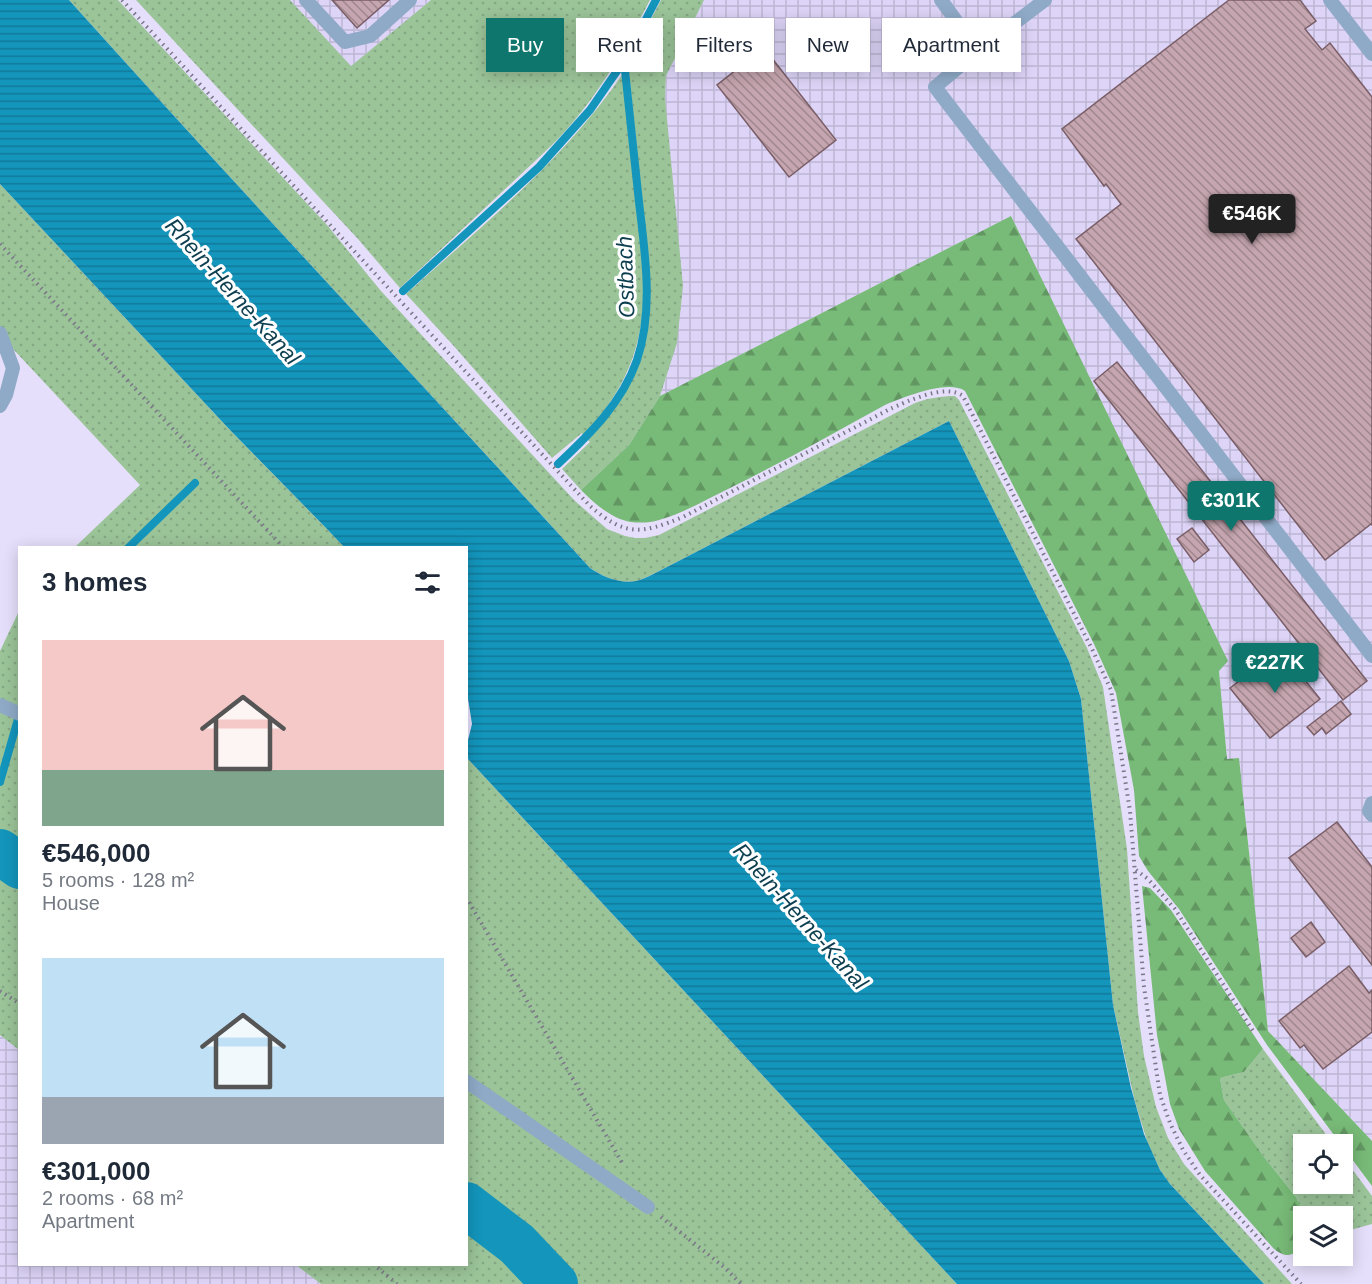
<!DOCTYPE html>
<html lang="en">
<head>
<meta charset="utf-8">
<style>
	:root { --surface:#fff; --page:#f6f6f7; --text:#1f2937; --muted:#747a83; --accent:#0f766e }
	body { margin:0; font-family:Arial,sans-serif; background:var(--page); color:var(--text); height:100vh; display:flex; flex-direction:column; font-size:22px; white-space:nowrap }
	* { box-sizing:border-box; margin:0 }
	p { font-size:20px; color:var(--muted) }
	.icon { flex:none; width:33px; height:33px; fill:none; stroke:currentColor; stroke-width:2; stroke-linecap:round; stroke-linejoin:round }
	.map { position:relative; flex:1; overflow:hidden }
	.sheet { position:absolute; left:18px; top:546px; width:450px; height:720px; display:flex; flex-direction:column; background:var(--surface); border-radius:0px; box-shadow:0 3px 15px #0003 }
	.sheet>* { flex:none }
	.top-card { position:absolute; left:486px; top:18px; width:570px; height:54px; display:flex; gap:12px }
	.fabs { position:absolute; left:1293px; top:1134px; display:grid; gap:12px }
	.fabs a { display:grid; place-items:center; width:60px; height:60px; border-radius:0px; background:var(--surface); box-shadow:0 3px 15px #0003; font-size:30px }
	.price { position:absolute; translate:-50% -51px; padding:0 14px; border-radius:6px; background:var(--accent); color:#fff; font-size:20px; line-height:39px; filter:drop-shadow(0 2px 3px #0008) }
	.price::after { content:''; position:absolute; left:50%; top:36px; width:18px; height:14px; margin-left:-9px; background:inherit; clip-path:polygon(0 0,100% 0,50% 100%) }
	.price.selected { background:#222; color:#fff }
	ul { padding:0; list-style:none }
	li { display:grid; align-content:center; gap:12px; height:318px; padding:0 24px }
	li span { display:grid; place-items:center; height:186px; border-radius:0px; color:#555 }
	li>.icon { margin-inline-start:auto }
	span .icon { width:108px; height:108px; fill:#fffc; stroke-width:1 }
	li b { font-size:26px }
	h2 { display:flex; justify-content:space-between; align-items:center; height:72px; padding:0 24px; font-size:26px }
	.tag { padding:0 21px; border-radius:0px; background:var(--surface); box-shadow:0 3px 15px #0003; font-size:21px; line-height:54px }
	.tag.selected { background:var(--accent); color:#fff }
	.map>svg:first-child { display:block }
	.industrial { fill:url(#industrial-grid) }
	.grass { fill:url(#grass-dots) }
	.forest { fill:url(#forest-firs) }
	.water { fill:url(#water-rules) }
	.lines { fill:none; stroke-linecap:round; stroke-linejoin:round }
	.stream { stroke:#1395bc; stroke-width:8 }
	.river { stroke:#1395bc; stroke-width:46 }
	.building { fill:url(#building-back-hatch); stroke:#7a5e67; stroke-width:1.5 }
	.path { stroke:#7b7689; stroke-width:4; stroke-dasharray:1.5 4.5; stroke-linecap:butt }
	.lane { stroke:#8faac7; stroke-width:14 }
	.labels { text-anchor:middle; stroke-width:6; stroke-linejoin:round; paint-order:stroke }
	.water-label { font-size:22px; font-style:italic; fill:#0c3e4f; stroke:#fff }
</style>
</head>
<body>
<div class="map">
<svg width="1372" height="1284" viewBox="0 0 1372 1284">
	<defs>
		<pattern id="industrial-grid" width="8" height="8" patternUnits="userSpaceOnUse" patternTransform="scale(1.5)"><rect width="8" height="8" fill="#ddd4f7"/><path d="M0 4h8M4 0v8" fill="none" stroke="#bdb6d4"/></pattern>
		<pattern id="grass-dots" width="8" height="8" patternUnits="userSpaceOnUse" patternTransform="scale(1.5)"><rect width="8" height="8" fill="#9bc499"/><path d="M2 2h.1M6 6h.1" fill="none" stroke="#85a884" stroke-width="1.8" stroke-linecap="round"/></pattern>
		<pattern id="forest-firs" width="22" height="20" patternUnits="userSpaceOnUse" patternTransform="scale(1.5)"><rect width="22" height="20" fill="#78ba77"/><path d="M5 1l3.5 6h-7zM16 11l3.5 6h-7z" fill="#629762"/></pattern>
		<pattern id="water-rules" width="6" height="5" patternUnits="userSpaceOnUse" patternTransform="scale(1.5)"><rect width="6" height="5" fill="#1395bc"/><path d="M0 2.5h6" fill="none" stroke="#117999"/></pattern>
		<pattern id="building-back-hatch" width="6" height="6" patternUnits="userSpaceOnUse" patternTransform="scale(1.5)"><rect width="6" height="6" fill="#c5a5af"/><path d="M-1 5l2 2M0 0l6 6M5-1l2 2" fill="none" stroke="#a0868e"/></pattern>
	</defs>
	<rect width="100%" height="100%" fill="#e6dffb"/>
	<g class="industrial">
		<path d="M290,0H431L351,66Z"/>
		<path d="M704,0H1372V1141L1268,1031L1239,759H1227L1219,671L1011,216L660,396L667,375L665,98L666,76Z"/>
		<path d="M0,1035L19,1050L20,1264L296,1265L321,1284H0Z"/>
	</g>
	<g class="grass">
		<path d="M69,0H118L327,225L381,291L575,501L607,529L625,536L635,538H645L659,535L915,403C929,398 941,396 955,396L959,400L1087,648L1103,687L1127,849L1138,1012L1144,1056L1156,1107L1168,1138L1184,1164L1292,1284H1264L1170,1184L1160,1170L1148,1144L1135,1102L1113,1005L1081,699L1069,661L949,421L671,565C660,570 647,578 636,581C619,584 604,577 590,568C417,379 241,191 69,0Z"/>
		<path d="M136,0H290L351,66L431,0H650C622,54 595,102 552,145L400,288L358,239Z"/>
		<path d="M661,0H704L666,76L665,98L683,286L677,343L660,396L629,445L581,490L562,469L590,442L588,440C633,394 652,343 650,279L628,63Z"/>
		<path d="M624,72L644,282C645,343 626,391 583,435L582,433L552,458L452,344L406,294C483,225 565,159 624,72Z"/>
		<path d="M0,184L230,430L327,529L344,547H75L140,485L0,335Z"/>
		<path d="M19,611V1050L0,1035V651Z"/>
		<path d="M467,758L957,1284H321L296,1265L466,1264Z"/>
		<path d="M1263,1049L1333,1144H1304V1184H1342L1343,1157L1372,1196V1224L1343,1232L1342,1216H1305L1296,1197L1264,1157L1224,1100L1220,1078L1244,1072Z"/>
	</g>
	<g class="forest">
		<path d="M1011,216L1228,661L1219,671L1227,759L1239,758L1268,1031L1372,1141V1186L1267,1045L1179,909L1148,871L1139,856L1134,790L1116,693L1094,644L965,391C947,379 903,398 885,405C834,433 783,462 730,488C707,499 684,513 659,520C650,523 640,523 631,522C612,519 595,504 581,490L629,445L660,396Z"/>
		<path d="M1142,886L1150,888L1171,910L1263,1049L1244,1072L1220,1078L1224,1100L1264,1157L1296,1197L1305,1216H1304L1303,1249C1290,1256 1286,1258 1274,1249L1205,1171L1179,1129L1170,1104L1157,1035Z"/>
	</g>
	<path class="water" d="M0,0H69C241,191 417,379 590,568C603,577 620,584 636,581C648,578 660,570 671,565L949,421L1069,661L1081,699L1113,1005L1131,1088L1144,1134L1160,1170L1170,1184L1264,1284H957L467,758V744L472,724L466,686V548L344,547L327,529L230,430L0,184Z"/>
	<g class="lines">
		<g class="stream">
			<path d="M403,291L539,167L590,110L624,61L656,0"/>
			<path d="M558,464C590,434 622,403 637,360C654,309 645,254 639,202C634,155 629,108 624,61"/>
			<path d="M128,548L195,483"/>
			<path d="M0,782L20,712"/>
		</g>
		<g class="river">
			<path d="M0,852L20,866"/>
			<path d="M466,1205L517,1244L555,1284"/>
		</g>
	</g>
	<g class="building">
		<path d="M332,0H389L357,28Z"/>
		<path d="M1229,0H1300L1316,21L1305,29L1322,50L1330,43L1372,97V525L1371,524L1325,560L1076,239L1121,204L1106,184L1104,186L1062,129Z"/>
		<path d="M764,48L836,140L789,177L717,85Z"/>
		<path d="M1117,362L1367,681L1343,700L1094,381Z"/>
		<path d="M1192,528L1209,550L1194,562L1177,539Z"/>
		<path d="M1280,649L1320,699L1270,738L1230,688Z"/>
		<path d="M1341,701L1351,714L1326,734L1322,728L1314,735L1307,727Z"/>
		<path d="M1337,822L1372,867V965L1289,858Z"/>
		<path d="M1311,922L1325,942L1306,957L1291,938Z"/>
		<path d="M1349,966L1369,993L1372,990V1032L1323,1069L1304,1045L1300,1048L1279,1021Z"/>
	</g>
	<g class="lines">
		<g class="path">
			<path d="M122,0L590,506C626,537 641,534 683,517L890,409C908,401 946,383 963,396L1092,649L1111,690L1130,811L1144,987L1160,1095L1170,1123L1183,1150L1200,1175L1301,1284"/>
			<path d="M0,244L284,548"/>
			<path d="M1136,870L1148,879L1175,909L1253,1031"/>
			<path d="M466,897L624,1166"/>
			<path d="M0,991L20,1004"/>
			<path d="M661,1217L724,1267L741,1284"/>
			<path d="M373,1264L397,1284"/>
		</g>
		<g class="lane">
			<path d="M306,0L345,42L370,36L410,0"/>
			<path d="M941,0L978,51"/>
			<path d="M1045,0L978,51L935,87L1372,656"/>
			<path d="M1330,0L1372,54"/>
			<path d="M0,333L13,368L6,395L0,406"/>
			<path d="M0,705L20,714"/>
			<path d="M1372,803L1369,811L1372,815"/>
			<path d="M466,1081L648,1207"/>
		</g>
	</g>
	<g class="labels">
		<g class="water-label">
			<text transform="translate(625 277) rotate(-92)" y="8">Ostbach</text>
			<text transform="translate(233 291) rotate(48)" y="8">Rhein-Herne-Kanal</text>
			<text transform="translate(801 916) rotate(48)" y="8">Rhein-Herne-Kanal</text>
		</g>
	</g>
</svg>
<div class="fabs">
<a><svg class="icon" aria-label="locate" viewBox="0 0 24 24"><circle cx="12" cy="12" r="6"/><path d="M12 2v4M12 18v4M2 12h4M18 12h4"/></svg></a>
<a><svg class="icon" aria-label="layers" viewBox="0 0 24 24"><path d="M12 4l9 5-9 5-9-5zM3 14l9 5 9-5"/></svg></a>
</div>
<b class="price selected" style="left:1252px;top:245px">€546K</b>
<b class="price" style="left:1231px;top:532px">€301K</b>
<b class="price" style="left:1275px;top:694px">€227K</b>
<div class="top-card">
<a class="tag selected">Buy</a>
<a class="tag">Rent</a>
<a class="tag">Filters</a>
<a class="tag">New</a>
<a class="tag">Apartment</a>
</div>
<section class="sheet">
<h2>3 homes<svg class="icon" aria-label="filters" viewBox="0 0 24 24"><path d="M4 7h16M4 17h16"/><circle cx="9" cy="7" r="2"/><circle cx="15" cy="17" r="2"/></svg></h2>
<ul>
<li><span style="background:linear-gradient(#f6c9c9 70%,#7fa58c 0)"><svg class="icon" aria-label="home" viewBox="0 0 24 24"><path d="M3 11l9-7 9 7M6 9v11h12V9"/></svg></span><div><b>€546,000</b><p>5 rooms · 128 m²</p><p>House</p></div></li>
<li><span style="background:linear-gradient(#bfe0f5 75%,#9aa5b1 0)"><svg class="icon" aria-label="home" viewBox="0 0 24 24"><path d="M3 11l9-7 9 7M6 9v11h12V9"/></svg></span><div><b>€301,000</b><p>2 rooms · 68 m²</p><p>Apartment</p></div></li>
</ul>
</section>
</div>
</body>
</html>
